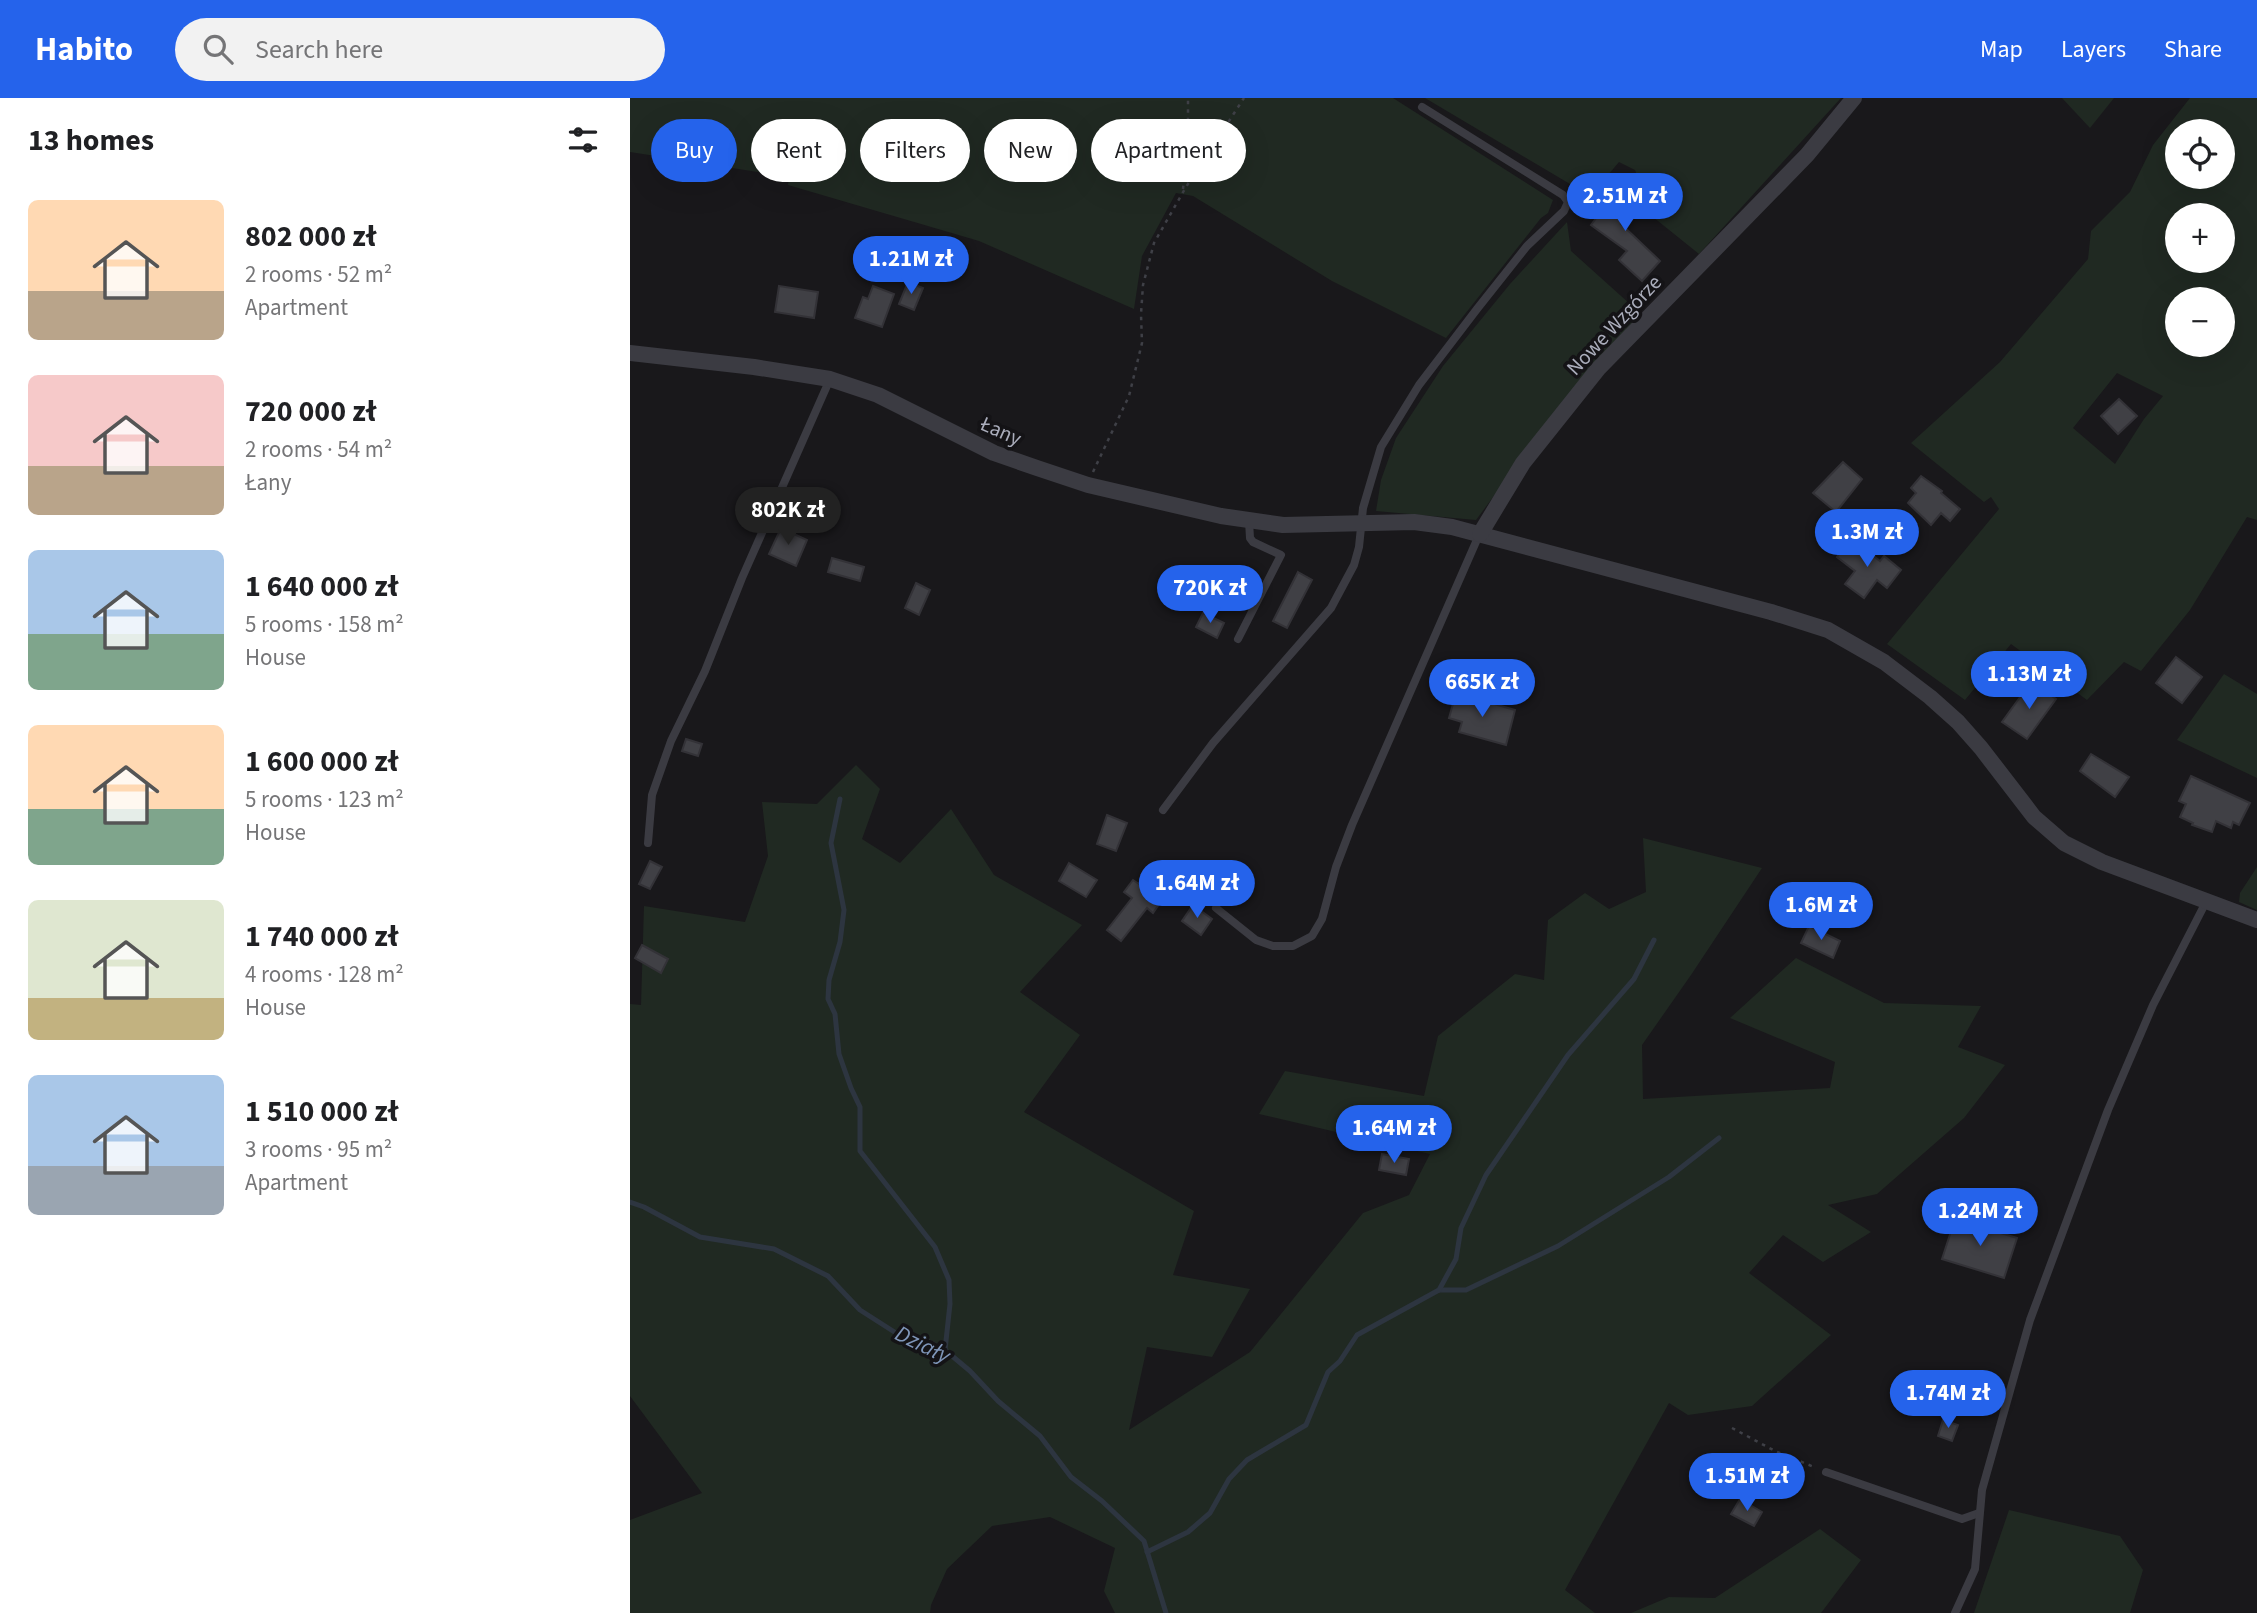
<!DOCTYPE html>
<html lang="en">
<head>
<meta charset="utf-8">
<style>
	:root { --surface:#fff; --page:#f2f2f2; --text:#202124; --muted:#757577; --accent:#2563eb }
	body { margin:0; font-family:"Source Sans 3",sans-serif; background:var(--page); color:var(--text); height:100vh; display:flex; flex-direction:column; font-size:26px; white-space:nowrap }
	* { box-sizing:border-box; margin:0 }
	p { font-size:23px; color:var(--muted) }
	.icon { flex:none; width:38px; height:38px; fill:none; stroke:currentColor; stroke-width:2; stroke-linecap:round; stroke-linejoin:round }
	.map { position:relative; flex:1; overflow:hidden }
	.side { display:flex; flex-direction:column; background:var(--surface); width:630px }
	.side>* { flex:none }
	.banner { position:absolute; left:21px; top:21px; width:665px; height:63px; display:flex; gap:14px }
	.buttons { position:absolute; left:1535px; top:21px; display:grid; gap:14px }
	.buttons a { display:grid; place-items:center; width:70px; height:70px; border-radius:50%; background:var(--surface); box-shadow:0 7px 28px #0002; font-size:35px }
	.price { position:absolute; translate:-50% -60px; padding:0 16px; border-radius:24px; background:var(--accent); color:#fff; font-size:23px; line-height:46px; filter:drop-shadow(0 2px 4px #0008) }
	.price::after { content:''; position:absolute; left:50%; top:42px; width:21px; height:16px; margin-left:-10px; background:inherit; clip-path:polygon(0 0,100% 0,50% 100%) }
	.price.active { background:#222; color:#fff }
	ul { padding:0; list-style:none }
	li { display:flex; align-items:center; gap:21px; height:175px; padding:0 28px }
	li span { display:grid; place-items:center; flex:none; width:196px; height:140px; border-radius:10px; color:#555 }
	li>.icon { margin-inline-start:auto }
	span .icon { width:84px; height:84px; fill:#fffc; stroke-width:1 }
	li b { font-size:30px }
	h2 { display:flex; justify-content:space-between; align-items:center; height:84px; padding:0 28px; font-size:30px }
	.chip { padding:0 24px; border-radius:32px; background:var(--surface); box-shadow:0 7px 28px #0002; font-size:24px; line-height:63px }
	.chip.active { background:var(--accent); color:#fff }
	header { display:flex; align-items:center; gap:42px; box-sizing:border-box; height:98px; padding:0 35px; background:var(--accent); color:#fff }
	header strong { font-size:33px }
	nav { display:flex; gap:38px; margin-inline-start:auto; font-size:24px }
	.search { width:490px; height:63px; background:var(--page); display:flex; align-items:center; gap:18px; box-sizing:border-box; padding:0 24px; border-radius:38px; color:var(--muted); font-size:26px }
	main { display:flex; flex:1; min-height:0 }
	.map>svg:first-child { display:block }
	.green { fill:#202922; fill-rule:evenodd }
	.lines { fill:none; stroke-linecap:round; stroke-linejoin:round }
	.stream { stroke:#2d3540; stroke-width:5 }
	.building { fill:#404045; stroke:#333237; stroke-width:2 }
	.path { stroke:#3f4047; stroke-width:2.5; stroke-dasharray:3.5 5; stroke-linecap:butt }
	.lane { stroke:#3b3b42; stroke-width:8 }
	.street { stroke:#3b3b42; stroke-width:16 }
	.labels { text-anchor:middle; stroke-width:7; stroke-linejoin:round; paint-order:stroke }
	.street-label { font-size:21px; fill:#aaadbb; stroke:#141316 }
	.water-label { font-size:23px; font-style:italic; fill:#7f96b9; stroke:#141316 }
</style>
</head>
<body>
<header>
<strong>Habito</strong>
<div class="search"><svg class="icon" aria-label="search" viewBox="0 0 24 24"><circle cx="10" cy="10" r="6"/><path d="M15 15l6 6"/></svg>Search here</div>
<nav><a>Map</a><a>Layers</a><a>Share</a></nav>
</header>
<main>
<section class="side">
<h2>13 homes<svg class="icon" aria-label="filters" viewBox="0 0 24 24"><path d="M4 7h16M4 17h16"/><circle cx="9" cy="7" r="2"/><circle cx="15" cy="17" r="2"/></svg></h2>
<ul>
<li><span style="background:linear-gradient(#ffd9b3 65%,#b9a48a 0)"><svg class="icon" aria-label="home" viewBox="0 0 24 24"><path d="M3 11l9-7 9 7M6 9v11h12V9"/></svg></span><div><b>802 000 zł</b><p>2 rooms · 52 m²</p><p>Apartment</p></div></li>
<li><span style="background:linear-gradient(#f6c9c9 65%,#b9a48a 0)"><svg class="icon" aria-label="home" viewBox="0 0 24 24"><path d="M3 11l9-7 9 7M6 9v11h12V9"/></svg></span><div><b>720 000 zł</b><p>2 rooms · 54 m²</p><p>Łany</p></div></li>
<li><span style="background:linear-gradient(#a9c7e8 60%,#7fa58c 0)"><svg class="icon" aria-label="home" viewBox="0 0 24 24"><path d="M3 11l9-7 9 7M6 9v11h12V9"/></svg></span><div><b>1 640 000 zł</b><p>5 rooms · 158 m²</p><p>House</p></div></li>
<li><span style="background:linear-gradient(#ffd9b3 60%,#7fa58c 0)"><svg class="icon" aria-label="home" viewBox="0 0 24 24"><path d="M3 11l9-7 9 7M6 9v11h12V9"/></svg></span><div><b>1 600 000 zł</b><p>5 rooms · 123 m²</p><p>House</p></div></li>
<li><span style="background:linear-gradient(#dfe7d0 70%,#c2b280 0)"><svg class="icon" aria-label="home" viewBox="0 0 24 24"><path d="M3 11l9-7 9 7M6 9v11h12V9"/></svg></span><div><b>1 740 000 zł</b><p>4 rooms · 128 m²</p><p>House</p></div></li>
<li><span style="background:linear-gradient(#a9c7e8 65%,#9aa5b1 0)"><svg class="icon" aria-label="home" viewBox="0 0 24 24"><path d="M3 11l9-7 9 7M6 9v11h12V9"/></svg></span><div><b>1 510 000 zł</b><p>3 rooms · 95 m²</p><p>Apartment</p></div></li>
</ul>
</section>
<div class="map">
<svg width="1627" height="1515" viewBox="0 0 1627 1515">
	<rect width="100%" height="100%" fill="#19181b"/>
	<g class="green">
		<path d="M0,0H763L923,102L918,115L911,120L816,240L702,183L563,98L546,95L512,158L504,211L349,143L158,87L159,79L0,54Z"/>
		<path d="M795,0H1211L1069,156L1023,119L1005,72L989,64L957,102L940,86Z"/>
		<path d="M1432,0H1484L1460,30Z"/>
		<path d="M1560,0H1627V422L1617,419L1560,512L1511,573L1494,564L1457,602L1381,546L1335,602L1257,546L1369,411L1361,399L1354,404L1281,345L1370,264L1458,161L1461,133L1500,94L1523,47ZM1547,33H1592V79H1547ZM1547,117H1592V163H1547ZM1547,201H1592V247H1547ZM1487,275L1533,298L1514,321L1485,366L1443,330Z"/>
		<path d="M937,124L941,153L1010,215L901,348L846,422L746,413L751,382L766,340L813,268L880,186Z"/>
		<path d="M1594,576L1627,596V680L1547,642Z"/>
		<path d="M226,667L250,691L232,741L270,765L321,711L364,777L452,827L390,894L450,937L394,1014L564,1113L543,1177L620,1191L582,1259L517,1249L499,1332L620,1254L733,1115L779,1097L800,1056L629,1016L655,973L794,998L808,938L885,876L914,882L918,822L955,795L979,811L1016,794L1013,740L1132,770L1061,877L1012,947L1013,1001L1200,990L1205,964L1100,920L1166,860L1254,905L1351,908L1328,949L1375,967L1334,1020L1247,1096L1198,1107L1241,1134L1193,1164L1153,1137L1119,1175L1201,1237L1122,1308L1058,1317L1039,1305L935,1492L965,1515H485L474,1493L485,1450L420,1419L362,1428L317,1471L301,1507L300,1515H0V1422L72,1395L0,1298V906L11,907L14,808L115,824L138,758L132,704L187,706Z"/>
		<path d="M1627,769V812L1609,804L1610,795Z"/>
		<path d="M1379,1412L1490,1438L1513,1472L1500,1515H1344Z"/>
		<path d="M1190,1431L1231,1462L1191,1515H1001L1039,1499L1085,1500Z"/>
	</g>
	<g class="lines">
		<g class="stream">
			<path d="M210,701L201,745L214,812L210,844L199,882L198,901L205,916L209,956L221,990L230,1009V1053L305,1149L319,1182L320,1206L315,1252"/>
			<path d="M0,1104L14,1109L70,1139L144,1151L198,1178L230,1212L266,1235L291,1240L315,1252L340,1273L368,1303L410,1338L441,1379L472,1403L514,1443L536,1515"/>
			<path d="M809,1192H836L928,1148L1039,1079L1089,1040"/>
			<path d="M517,1454L558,1434L580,1415L599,1381L617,1362L676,1327L698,1274L710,1263L727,1237L809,1192L826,1161L831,1130L856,1077L938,957L1004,881L1024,842"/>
		</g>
	</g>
	<g class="building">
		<path d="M991,87L1010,101L991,126L1030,163L1012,183L989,162L997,153L961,127Z"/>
		<path d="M278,184L293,190L284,212L269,206Z"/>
		<path d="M149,188L188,194L184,220L145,214Z"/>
		<path d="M243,188L264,196L252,229L225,220L233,199L238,201Z"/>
		<path d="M1489,301L1507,318L1488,336L1471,318Z"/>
		<path d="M1213,364L1232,381L1206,414L1183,395Z"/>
		<path d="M1291,378L1312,393L1311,395L1330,411L1320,423L1311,415L1301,427L1278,405L1286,395L1281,390Z"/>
		<path d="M151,430L177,442L166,468L139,456Z"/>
		<path d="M1221,440L1250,463L1254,458L1271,472L1257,490L1247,482L1234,500L1215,486L1225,473L1207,459Z"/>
		<path d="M202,460L234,469L230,483L198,474Z"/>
		<path d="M602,474L616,481L605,503L590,496Z"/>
		<path d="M668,474L682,482L657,530L643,523Z"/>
		<path d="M286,485L300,492L289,517L275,510Z"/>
		<path d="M573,515L594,525L587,540L566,529Z"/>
		<path d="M1546,559L1572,579L1552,605L1526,585Z"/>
		<path d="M1401,584L1426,601L1397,641L1372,624Z"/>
		<path d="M826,595L885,612L876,647L829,634L832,624L819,620Z"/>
		<path d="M56,641L72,646L68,658L52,653Z"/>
		<path d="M1461,656L1499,679L1485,699L1450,673Z"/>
		<path d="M1561,678L1620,705L1609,727L1603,724L1601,730L1586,723L1582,734L1562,727L1563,725L1550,719L1556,706L1549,703Z"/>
		<path d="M477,717L497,725L486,753L467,746Z"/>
		<path d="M20,763L32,769L20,791L9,786Z"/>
		<path d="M439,765L467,782L456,799L429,783Z"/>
		<path d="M521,770L543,786L523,815L517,810L491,843L477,832L502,800L494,794L503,782L509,786Z"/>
		<path d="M563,807L582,821L571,837L552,823Z"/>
		<path d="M1179,828L1210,843L1203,860L1171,845Z"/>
		<path d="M12,847L38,861L31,875L5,860Z"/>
		<path d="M752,1056L779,1061L776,1077L749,1072Z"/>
		<path d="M1325,1121L1387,1140L1374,1180L1312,1161Z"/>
		<path d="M1313,1322L1328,1327L1322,1343L1308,1338Z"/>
		<path d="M1110,1401L1132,1414L1124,1428L1101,1416Z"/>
	</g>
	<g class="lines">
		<g class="path">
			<path d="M553,91L558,42V0"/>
			<path d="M463,374L499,298L512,245L511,216L513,187L524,145L556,89L614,0"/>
			<path d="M1102,1330L1145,1353L1184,1369"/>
		</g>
		<g class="lane">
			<path d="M608,541L651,457L623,444L620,440L619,423"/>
			<path d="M533,712L583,645L701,510L724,467L729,449L733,410L751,349L789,287L847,211L897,148L934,113L938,104L933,97L792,9"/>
			<path d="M18,745L22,697L41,643L75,573L112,480L200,281"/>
			<path d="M586,810L626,842L643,848H663L682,838L692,821L706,769L722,727L849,437"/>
			<path d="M1196,1374L1332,1421L1349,1415"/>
			<path d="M1325,1515L1345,1471L1352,1392L1400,1222L1478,1012L1523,907L1577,802"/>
		</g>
		<g class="street">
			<path d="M0,255L124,269L200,281L248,297L364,355L407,370L458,387L591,418L653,427L784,424L822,429L1141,514L1198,532L1254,564L1300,599L1328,624L1351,650L1404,719L1434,745L1472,764L1627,822"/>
			<path d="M850,436L893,365L968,271L1177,57L1224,0"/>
		</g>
	</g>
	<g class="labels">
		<g class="street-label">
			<text transform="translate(984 227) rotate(-47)" y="7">Nowe Wzgórze</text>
			<text transform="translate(371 333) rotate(24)" y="7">Łany</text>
		</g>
		<g class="water-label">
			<text transform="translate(293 1246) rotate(26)" y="8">Działy</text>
		</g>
	</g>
</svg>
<div class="buttons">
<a><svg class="icon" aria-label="locate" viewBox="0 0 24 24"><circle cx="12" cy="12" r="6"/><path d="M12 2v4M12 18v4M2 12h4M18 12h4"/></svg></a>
<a>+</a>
<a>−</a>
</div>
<b class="price" style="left:995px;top:135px">2.51M zł</b>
<b class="price" style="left:281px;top:198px">1.21M zł</b>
<b class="price active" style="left:158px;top:449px">802K zł</b>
<b class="price" style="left:1237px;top:471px">1.3M zł</b>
<b class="price" style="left:580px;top:527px">720K zł</b>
<b class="price" style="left:1399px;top:613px">1.13M zł</b>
<b class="price" style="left:852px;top:621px">665K zł</b>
<b class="price" style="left:567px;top:822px">1.64M zł</b>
<b class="price" style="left:1191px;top:844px">1.6M zł</b>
<b class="price" style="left:764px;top:1067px">1.64M zł</b>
<b class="price" style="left:1350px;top:1150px">1.24M zł</b>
<b class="price" style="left:1318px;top:1332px">1.74M zł</b>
<b class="price" style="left:1117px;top:1415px">1.51M zł</b>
<div class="banner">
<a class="chip active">Buy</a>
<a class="chip">Rent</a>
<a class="chip">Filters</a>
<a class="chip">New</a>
<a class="chip">Apartment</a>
</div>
</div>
</main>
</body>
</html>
